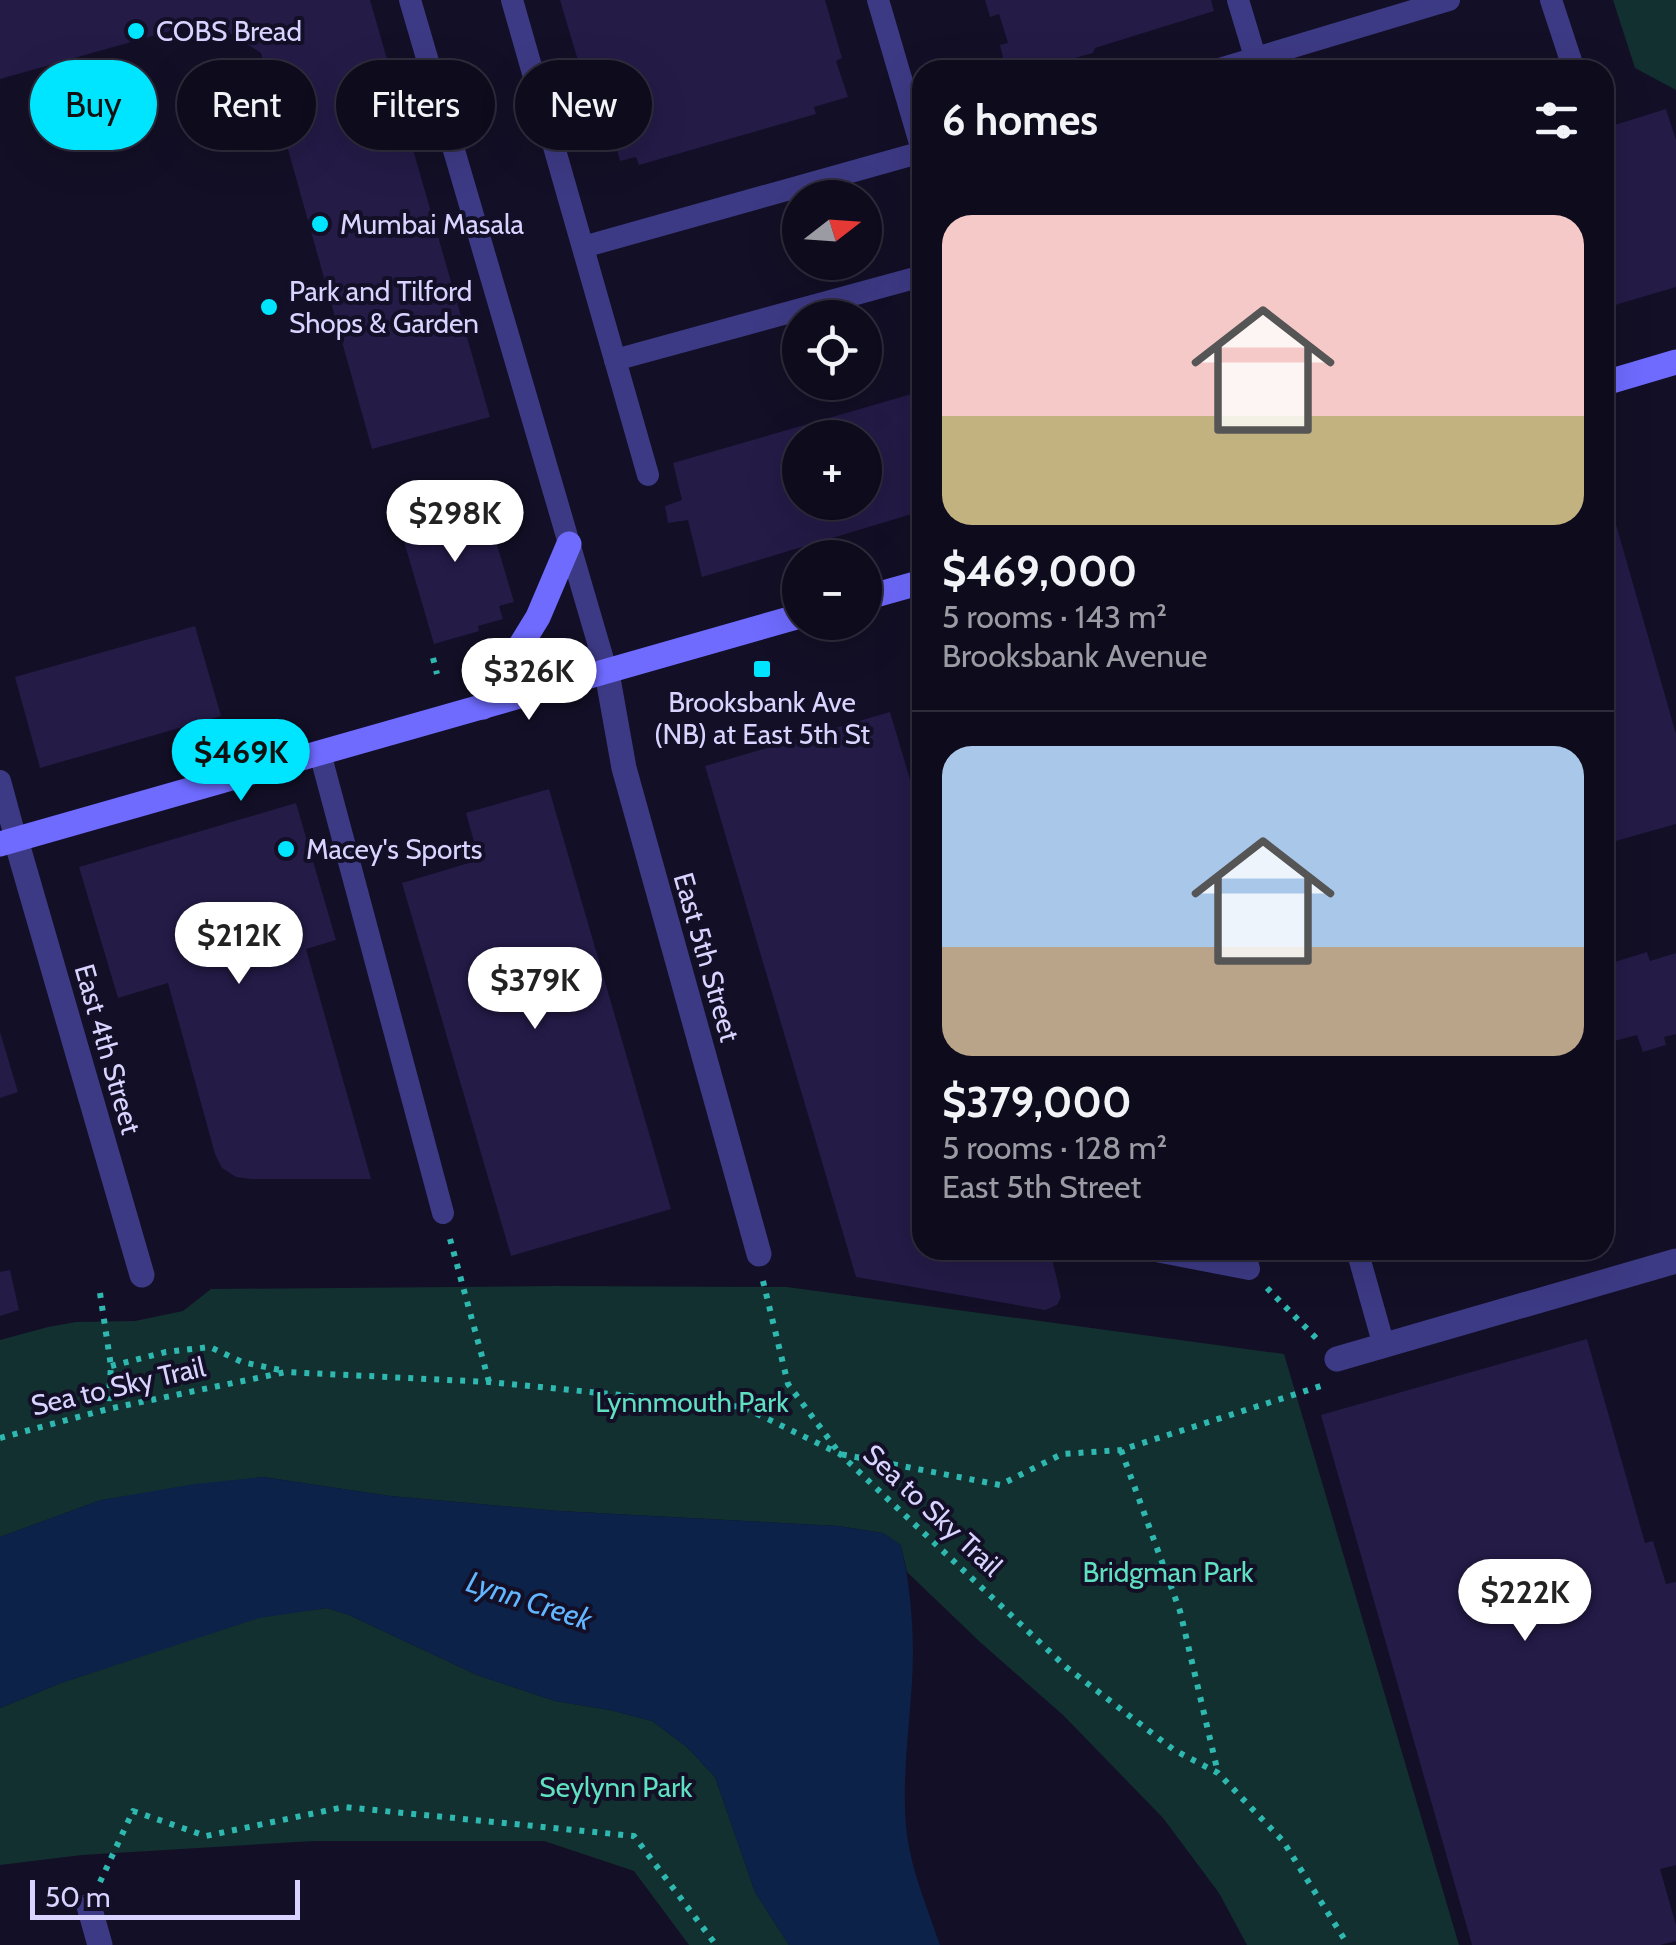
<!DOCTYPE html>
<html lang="en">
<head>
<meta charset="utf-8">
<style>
	:root { --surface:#0e0b1c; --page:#1c1929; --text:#f1f3f6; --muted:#9b9ba3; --line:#2e2b3b; --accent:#00e5ff }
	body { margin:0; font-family:Cabin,sans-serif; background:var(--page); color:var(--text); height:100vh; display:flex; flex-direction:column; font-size:38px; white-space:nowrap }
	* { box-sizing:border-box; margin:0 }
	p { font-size:32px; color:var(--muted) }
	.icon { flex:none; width:55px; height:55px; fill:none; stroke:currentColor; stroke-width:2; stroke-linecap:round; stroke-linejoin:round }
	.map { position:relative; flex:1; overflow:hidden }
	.details { position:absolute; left:912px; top:60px; width:702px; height:1200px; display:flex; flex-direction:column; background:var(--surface); border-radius:30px; box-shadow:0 10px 40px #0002,0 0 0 2px var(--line) }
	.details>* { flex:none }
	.top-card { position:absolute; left:30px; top:60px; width:732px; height:90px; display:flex; gap:20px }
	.needle { width:65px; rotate:73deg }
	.controls { position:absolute; left:782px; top:180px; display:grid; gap:20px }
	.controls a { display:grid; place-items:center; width:100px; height:100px; border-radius:50%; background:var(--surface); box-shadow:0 10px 40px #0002,0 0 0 2px var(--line); font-size:50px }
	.scale { position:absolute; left:30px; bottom:25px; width:270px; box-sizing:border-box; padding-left:10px; border:5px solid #d9d4ff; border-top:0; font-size:28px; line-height:35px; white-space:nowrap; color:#d9d4ff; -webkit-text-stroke:8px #130f26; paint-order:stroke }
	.price { position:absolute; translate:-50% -85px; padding:0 22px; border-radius:35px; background:#fff; color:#222; font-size:32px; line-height:65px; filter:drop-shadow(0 2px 5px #0008) }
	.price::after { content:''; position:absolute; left:50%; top:60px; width:30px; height:22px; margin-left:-15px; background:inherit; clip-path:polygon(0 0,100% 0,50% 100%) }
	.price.current { background:var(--accent); color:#111 }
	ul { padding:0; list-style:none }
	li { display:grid; align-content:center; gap:20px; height:530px; padding:0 30px }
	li+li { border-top:2px solid var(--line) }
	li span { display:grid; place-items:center; height:310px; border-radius:30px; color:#555 }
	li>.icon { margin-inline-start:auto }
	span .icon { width:180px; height:180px; fill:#fffc; stroke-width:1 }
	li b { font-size:42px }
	h2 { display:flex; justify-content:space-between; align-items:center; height:120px; padding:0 30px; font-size:42px }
	.chip { padding:0 35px; border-radius:45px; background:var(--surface); box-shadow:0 10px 40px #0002,0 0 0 2px var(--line); font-size:35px; line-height:90px }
	.chip.current { background:var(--accent); color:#111 }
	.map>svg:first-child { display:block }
	.green { fill:#12302f }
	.water { fill:#0c2248 }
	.building { fill:#241b47; fill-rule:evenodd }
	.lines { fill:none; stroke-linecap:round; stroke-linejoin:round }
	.path { stroke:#2fb8b0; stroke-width:6; stroke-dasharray:5 8; stroke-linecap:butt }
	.lane { stroke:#3d3a85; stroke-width:22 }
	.street { stroke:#3d3a85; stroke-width:25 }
	.secondary { stroke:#6f6bff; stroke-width:25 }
	.poi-dot { fill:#00e5ff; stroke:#130f26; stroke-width:4 }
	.labels { text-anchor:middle; stroke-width:8; stroke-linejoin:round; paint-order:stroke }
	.poi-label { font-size:28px; fill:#d9d4ff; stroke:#130f26; text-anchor:start }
	.street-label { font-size:28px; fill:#d9d4ff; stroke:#130f26 }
	.park-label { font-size:28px; fill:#5fe0c0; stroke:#130f26 }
	.water-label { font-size:30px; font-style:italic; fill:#62b6ff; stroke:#130f26 }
</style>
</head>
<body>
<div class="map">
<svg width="1676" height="1945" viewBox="0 0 1676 1945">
	<rect width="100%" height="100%" fill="#130f26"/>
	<g class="green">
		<path d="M1613,0H1676V90L1635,68Z"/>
		<path d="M556,1286L787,1287L1284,1354L1459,1945H1247L1219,1893L1163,1818L1063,1715L980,1642L907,1572L901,1545L883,1533L838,1526L559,1511L390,1496L263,1477L101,1500L0,1537V1340L48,1327L76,1322L135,1321L183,1311L211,1289Z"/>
		<path d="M327,1608L349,1615L477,1675L555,1701L610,1710L652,1721L687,1747L715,1777L755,1892L789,1945H689L634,1871L544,1841H314L82,1855L0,1865V1708L61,1683L259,1617Z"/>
	</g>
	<path class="water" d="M263,1477L390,1496L559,1511L838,1526L883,1533L901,1545C911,1588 915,1637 912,1682C909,1732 901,1784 907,1835C912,1872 928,1910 940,1945H789L755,1892L715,1777L687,1747L652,1721L610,1710L555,1701L477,1675L349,1615L327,1608L259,1618L61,1683L0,1708V1537L101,1500L195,1484Z"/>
	<g class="building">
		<path d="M0,0H370L490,417L372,449L261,53L209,20L0,79Z"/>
		<path d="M560,0H825L842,58L836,61L848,97L814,107L816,114L639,165L636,157L620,161L610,124L598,128Z"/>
		<path d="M985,0H1211L1214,11L1095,48L1093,53L1038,68L1027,63L1006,70L1000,45L1008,43L999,14L990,17Z"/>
		<path d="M1666,109L1676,140V287L1605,308V128Z"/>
		<path d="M922,391V511L702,577L688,520L668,523L665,506L682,500L673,463ZM800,438H865V502H800Z"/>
		<path d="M481,491L514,602L499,606L503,619L478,626L479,631L434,644L395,511L437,499L438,504Z"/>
		<path d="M1611,507L1676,734V824L1605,844V509Z"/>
		<path d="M195,626L221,716L40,768L15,677Z"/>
		<path d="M890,712L922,820V1250H1050L1061,1297L1057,1305L1045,1310L856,1277L705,766Z"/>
		<path d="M549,789L671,1209L511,1256L402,883L479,860L466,813Z"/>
		<path d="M296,803L336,940L306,949L371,1179H251L236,1177L222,1168L215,1154L168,983L118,998L79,867Z"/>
		<path d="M1647,952L1650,961L1676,953V1034L1664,1037L1666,1045L1643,1052L1637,1035L1614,1041L1605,1011V965Z"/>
		<path d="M0,1032L18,1092L0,1098Z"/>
		<path d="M10,1270L19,1310L0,1316V1272Z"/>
		<path d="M1587,1339L1645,1543L1653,1541L1666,1584L1676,1582V1865L1660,1869L1676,1925V1941L1660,1945H1472L1321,1415Z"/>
	</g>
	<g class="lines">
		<g class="path">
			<path d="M433,658L437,674"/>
			<path d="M450,1239L489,1382"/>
			<path d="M763,1281L788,1384L840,1454L1000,1485L1062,1454L1121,1450L1324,1385"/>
			<path d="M1267,1288L1318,1340"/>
			<path d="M100,1293L111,1366L108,1409"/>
			<path d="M111,1366L166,1352L210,1347L242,1362L280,1370"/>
			<path d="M0,1438L108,1409L286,1372L489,1382L743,1407L840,1454L1066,1667L1174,1750L1218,1773L1283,1841L1348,1945"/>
			<path d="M1121,1450L1180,1611L1218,1773"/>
			<path d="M100,1882L133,1811L206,1836L344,1807L634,1836L716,1945"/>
		</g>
		<g class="lane">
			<path d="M410,0L607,673"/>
			<path d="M512,0L648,475"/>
			<path d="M878,0L922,150"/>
			<path d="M1238,0L1259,70"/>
			<path d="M1551,0L1574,70"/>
			<path d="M1216,70L1449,0"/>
			<path d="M583,247L922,152"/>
			<path d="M615,360L922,276"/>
			<path d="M320,753L443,1213"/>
			<path d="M0,781L16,840"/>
			<path d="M1151,1250L1249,1269L1244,1250"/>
			<path d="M1357,1250L1384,1346"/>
		</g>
		<g class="street">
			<path d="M607,673L624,768L759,1254"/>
			<path d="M16,840L142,1275"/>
			<path d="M1337,1359L1676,1261"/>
			<path d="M89,1906L100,1945"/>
		</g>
		<g class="secondary">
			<path d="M1605,383L1676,362"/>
			<path d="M865,598L922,582"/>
			<path d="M483,707L538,617L569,544"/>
			<path d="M0,844L800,616"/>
		</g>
	</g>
	<g class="poi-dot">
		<circle cx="136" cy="31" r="10"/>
		<circle cx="320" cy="224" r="10"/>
		<circle cx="269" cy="307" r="10"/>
		<rect x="752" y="659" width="20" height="20" rx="5"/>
		<circle cx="286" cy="849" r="10"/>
	</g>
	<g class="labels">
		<g class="poi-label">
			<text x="156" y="41">COBS Bread</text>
			<text x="340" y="234">Mumbai Masala</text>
			<text x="289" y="301">Park and Tilford<tspan x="289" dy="32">Shops &amp; Garden</tspan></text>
			<text x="762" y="712" text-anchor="middle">Brooksbank Ave<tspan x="762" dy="32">(NB) at East 5th St</tspan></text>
			<text x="306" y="859">Macey's Sports</text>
		</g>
		<g class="street-label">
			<text transform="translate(707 957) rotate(74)" y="10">East 5th Street</text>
			<text transform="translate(108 1049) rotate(74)" y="10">East 4th Street</text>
			<text transform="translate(118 1386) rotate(-13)" y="10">Sea to Sky Trail</text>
			<text transform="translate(933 1510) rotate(43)" y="10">Sea to Sky Trail</text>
		</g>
		<g class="park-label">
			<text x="692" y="1412">Lynnmouth Park</text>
			<text x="1168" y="1582">Bridgman Park</text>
			<text x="616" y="1797">Seylynn Park</text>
		</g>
		<g class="water-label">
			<text transform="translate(529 1601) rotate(18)" y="10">Lynn Creek</text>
		</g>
	</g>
</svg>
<div class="controls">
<a><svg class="needle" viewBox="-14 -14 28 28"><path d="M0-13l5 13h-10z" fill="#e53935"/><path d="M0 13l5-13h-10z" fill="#9b9ba3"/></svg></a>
<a><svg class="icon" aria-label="locate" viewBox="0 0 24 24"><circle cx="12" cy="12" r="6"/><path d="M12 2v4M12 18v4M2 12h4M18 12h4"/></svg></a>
<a>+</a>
<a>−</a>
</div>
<div class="scale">50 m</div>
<b class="price" style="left:455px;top:565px">$298K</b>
<b class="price" style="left:529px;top:723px">$326K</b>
<b class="price current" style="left:241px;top:804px">$469K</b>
<b class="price" style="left:239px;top:987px">$212K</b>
<b class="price" style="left:535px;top:1032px">$379K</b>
<b class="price" style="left:1525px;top:1644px">$222K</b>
<div class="top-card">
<a class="chip current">Buy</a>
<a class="chip">Rent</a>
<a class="chip">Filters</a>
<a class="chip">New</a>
</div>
<section class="details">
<h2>6 homes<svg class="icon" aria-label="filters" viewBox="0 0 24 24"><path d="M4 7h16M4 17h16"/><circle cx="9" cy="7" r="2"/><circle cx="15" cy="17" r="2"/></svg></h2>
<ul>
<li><span style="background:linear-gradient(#f6c9c9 65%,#c2b280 0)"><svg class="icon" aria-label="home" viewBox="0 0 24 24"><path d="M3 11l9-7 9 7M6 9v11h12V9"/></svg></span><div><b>$469,000</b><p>5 rooms · 143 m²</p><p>Brooksbank Avenue</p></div></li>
<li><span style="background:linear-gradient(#a9c7e8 65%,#b9a48a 0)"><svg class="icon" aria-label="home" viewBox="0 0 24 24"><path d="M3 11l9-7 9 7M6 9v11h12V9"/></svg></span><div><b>$379,000</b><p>5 rooms · 128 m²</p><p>East 5th Street</p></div></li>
</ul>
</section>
</div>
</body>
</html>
